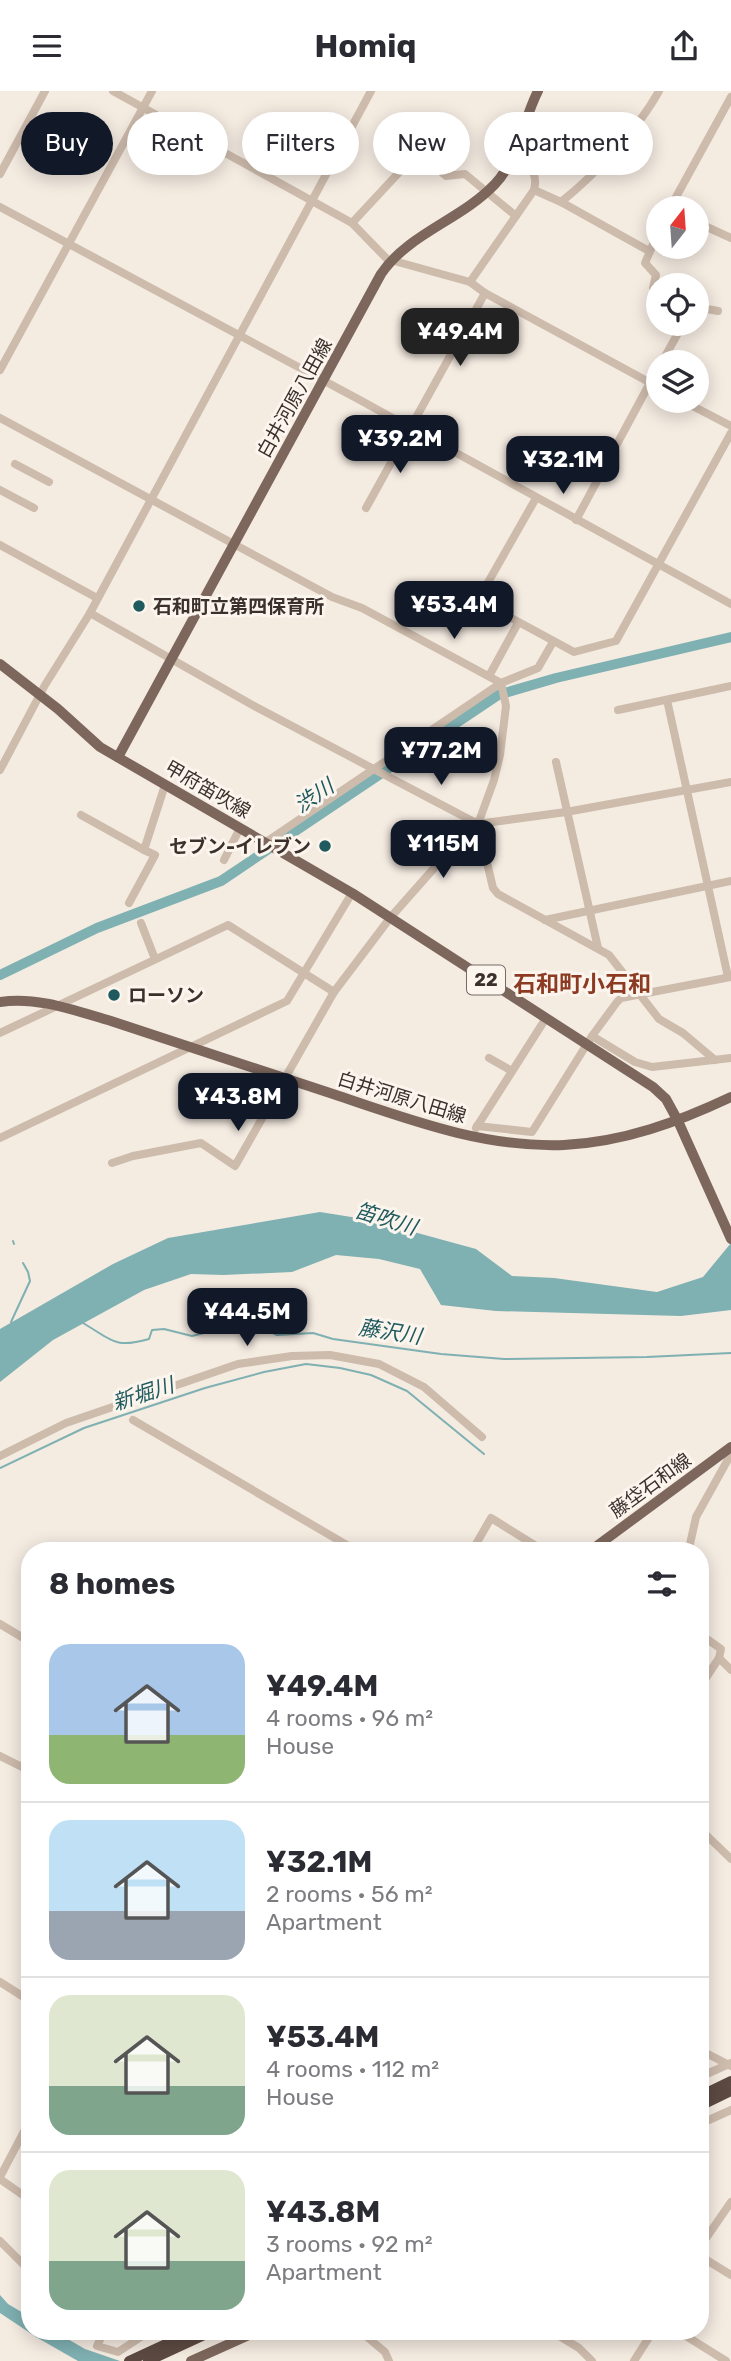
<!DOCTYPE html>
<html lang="en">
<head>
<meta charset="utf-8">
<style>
	:root { --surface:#fff; --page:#f2f2f3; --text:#2b2b33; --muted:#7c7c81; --line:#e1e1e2; --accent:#111827 }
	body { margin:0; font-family:Rubik,"Noto Sans JP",sans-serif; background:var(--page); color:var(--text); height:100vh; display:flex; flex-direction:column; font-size:26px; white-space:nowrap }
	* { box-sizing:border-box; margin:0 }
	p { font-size:23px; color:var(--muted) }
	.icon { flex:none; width:38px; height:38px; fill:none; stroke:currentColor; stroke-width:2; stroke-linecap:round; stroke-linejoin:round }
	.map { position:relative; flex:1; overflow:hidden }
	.details { position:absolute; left:21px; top:1451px; width:688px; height:798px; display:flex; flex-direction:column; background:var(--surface); border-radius:28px; box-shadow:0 4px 18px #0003 }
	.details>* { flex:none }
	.top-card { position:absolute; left:21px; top:21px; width:690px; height:63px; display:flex; gap:14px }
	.needle { width:46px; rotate:17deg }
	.controls { position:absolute; left:646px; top:105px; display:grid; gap:14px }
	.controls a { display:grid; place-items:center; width:63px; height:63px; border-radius:50%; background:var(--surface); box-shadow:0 4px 18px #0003; font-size:35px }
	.price { position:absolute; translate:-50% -60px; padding:0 16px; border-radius:14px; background:var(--accent); color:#fff; font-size:23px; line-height:46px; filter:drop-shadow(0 2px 4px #0008) }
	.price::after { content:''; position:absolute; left:50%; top:42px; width:21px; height:16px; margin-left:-10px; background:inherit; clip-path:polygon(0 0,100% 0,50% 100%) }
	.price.on { background:#222; color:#fff }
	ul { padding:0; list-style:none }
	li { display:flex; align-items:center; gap:21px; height:175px; padding:0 28px }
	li+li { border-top:2px solid var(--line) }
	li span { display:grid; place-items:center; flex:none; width:196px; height:140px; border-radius:21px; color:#555 }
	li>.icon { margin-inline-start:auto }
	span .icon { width:84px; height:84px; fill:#fffc; stroke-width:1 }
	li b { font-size:30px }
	h2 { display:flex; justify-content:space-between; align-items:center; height:84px; padding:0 28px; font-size:30px }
	.pill { padding:0 24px; border-radius:32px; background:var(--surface); box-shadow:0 4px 18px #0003; font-size:24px; line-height:63px }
	.pill.on { background:var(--accent); color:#fff }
	header { display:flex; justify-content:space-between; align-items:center; height:91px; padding:0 28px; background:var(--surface); font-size:32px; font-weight:700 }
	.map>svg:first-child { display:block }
	.water { fill:#7fb0b2 }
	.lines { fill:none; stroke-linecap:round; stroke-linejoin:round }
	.stream { stroke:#7fb0b2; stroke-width:2 }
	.river { stroke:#7fb0b2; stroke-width:10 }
	.minor { stroke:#cdbbac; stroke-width:8 }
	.major { stroke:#7d675c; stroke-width:10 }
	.highway { stroke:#5c4a42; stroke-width:10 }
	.poi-dot { fill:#1f5a5e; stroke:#fbf5ee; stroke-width:2.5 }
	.labels { text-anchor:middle; stroke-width:6; stroke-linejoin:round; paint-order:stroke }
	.shield { fill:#fbf5ee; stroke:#756b66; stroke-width:2 }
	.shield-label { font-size:18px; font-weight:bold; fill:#3b302b }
	.street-label { font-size:19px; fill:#3b302b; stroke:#fbf5ee }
	.poi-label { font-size:19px; font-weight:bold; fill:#3b302b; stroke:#fbf5ee; text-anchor:start }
	.water-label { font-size:21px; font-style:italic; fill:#1f5a5e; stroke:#fbf5ee }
	.quarter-label { font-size:23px; font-weight:bold; fill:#8c3b22; stroke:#fbf5ee }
</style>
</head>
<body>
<header><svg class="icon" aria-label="menu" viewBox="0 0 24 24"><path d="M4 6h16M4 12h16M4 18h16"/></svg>Homiq<svg class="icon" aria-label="share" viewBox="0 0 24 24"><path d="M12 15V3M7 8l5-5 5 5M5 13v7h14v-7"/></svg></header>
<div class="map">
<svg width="731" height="2270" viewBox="0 0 731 2270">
	<rect width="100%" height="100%" fill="#f4ebe1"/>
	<g class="water">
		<path d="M320,1121L370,1129L476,1158L512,1185L554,1187L657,1201L703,1186L731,1152V1219L681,1225L496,1220L441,1214L420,1178L379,1168L336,1164L292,1181L223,1184L191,1183L144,1199L53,1249L0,1291V1238L113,1173L168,1147Z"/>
		<path d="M0,2204L8,2213L30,2226V2240H54L85,2258L120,2270H78L36,2246L0,2222Z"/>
	</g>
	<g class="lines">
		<g class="stream">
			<path d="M13,1150L14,1153"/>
			<path d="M11,1231L30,1190L28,1181L23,1172"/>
			<path d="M83,1232C112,1249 114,1258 149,1248L152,1239L164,1238L192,1245L204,1242L212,1235L247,1229L277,1244L313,1242L333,1248L441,1263L504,1268L647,1266L731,1262"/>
			<path d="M0,1377L84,1337L205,1297L264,1281L306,1273L340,1277L371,1284L407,1300L484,1363"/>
		</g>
		<path class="river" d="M0,884L97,837L221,790L498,604L556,587L731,546"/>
		<g class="minor">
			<path d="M113,0L352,132L387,168L470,191L485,202L658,296"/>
			<path d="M0,83L45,0"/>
			<path d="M534,99L561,111L649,160"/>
			<path d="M561,111C595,84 638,38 659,0"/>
			<path d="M0,116L358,308L731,513"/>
			<path d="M670,117L731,6"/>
			<path d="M696,131L731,147"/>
			<path d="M352,132L418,61L446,85L465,83L516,125"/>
			<path d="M658,142L645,172L656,184L653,197L658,200"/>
			<path d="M470,191L534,99C539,80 527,72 512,63"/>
			<path d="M696,216L718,220"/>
			<path d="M662,271L683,233"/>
			<path d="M0,279L152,0"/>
			<path d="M683,310L731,335"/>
			<path d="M0,327L332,506L362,517L501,592"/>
			<path d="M15,373L49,391"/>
			<path d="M0,399L34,417"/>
			<path d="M536,407L478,509L574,561L616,550L731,342"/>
			<path d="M366,417L485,202"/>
			<path d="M576,429L658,277"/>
			<path d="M0,454L97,507"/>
			<path d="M90,522L256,616L478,733"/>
			<path d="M489,585L518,532"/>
			<path d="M501,592L506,615L500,664L494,689L478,733L493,797L498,803L609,864L659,928L683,942L715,969"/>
			<path d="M667,609L728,886"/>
			<path d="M618,619L731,595"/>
			<path d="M556,671L598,857"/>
			<path d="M0,679L45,594L90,522L371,0"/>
			<path d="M81,724L144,759"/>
			<path d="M266,751L501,592L538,577L553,551"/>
			<path d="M224,769L240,737"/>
			<path d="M129,812L155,764L144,759L165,694"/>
			<path d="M545,829L731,790"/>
			<path d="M141,832L155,868"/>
			<path d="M0,942L228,834L334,901"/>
			<path d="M592,945L635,971L652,976L731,967"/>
			<path d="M489,967L512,980"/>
			<path d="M477,1035L532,1041L592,945L617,911L621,907L731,886"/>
			<path d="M476,1037L546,927"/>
			<path d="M0,1047L287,910L352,802"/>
			<path d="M112,1072L133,1065L201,1052L235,1075L334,901L390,827L466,741L478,733L566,721L731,691"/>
			<path d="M133,1329L357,1460"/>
			<path d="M0,1365L66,1332L238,1273L292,1265L330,1264L379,1273L424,1296L482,1346"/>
			<path d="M472,1460L491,1427L544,1460"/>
			<path d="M686,1460L690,1453L696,1426L731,1363"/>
			<path d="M0,1533L30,1551"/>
			<path d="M700,1543L721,1558L719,1567L700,1596"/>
			<path d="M719,1567L731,1579"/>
			<path d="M0,1665L30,1680"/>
			<path d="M700,1738L731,1768"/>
			<path d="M0,1891L30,1910"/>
			<path d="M700,1959L731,1975"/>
			<path d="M700,1986L731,1972"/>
			<path d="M700,2033L731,2019"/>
			<path d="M0,2086L30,2029"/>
			<path d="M0,2088L30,2109"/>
			<path d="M0,2150L30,2180"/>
			<path d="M700,2156L731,2111"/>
			<path d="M700,2165L731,2184"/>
			<path d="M91,2240L100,2247"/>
			<path d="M104,2240L97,2255L118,2261L150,2240"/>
			<path d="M360,2240L385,2261L389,2270"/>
			<path d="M551,2240L579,2257L592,2270"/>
			<path d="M678,2240L726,2270"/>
			<path d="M634,2270L653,2240"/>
		</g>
		<g class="major">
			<path d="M0,573L58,618L100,656L352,802L653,996L666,1008L678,1030L731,1148"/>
			<path d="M118,666L381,183C409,142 461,129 495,93C518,69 523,29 538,0"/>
			<path d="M0,911C37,905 76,920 111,930C185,954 259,978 333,1003C408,1028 483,1057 564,1054C624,1051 678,1031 731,1006"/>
			<path d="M590,1460L731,1356"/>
			<path d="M191,2270L258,2240"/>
		</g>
		<g class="highway">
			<path d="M700,2005L731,1990"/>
			<path d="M700,2015L731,2000"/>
			<path d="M129,2270L194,2240"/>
			<path d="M148,2270L213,2240"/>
		</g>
	</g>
	<g class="poi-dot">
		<circle cx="139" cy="515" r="7"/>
		<circle cx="325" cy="755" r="7"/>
		<circle cx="114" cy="904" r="7"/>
	</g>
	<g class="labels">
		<rect class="shield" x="467" y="874.5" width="38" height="29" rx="5"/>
		<g class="shield-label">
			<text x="486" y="895">22</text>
		</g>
		<g class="street-label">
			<text transform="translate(294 307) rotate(-61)" y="7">白井河原八田線</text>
			<text transform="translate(208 698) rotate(30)" y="7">甲府笛吹線</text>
			<text transform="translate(402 1006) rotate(17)" y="7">白井河原八田線</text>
			<text transform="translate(650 1394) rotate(-36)" y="7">藤垈石和線</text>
		</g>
		<g class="poi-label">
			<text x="153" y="522">石和町立第四保育所</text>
			<text x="311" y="762" text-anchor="end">セブン-イレブン</text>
			<text x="128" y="911">ローソン</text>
		</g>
		<g class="water-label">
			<text transform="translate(314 705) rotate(-34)" y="7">渋川</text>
			<text transform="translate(386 1128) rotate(17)" y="7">笛吹川</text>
			<text transform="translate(390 1241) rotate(9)" y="7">藤沢川</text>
			<text transform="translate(143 1303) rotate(-18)" y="7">新堀川</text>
		</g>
		<g class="quarter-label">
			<text x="582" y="901">石和町小石和</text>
		</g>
	</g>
</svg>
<div class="controls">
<a><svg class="needle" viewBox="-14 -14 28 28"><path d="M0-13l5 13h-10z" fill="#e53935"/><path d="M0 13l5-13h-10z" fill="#7c7c81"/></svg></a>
<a><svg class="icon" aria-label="locate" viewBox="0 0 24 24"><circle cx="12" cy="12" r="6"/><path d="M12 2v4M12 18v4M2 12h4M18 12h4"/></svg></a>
<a><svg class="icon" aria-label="layers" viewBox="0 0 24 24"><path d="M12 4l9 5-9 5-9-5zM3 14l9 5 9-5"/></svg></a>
</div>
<b class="price on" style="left:460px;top:277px">¥49.4M</b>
<b class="price" style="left:400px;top:384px">¥39.2M</b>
<b class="price" style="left:563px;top:405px">¥32.1M</b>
<b class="price" style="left:454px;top:550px">¥53.4M</b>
<b class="price" style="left:441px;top:696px">¥77.2M</b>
<b class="price" style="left:443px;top:789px">¥115M</b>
<b class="price" style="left:238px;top:1042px">¥43.8M</b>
<b class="price" style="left:247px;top:1257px">¥44.5M</b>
<div class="top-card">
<a class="pill on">Buy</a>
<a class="pill">Rent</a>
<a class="pill">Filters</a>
<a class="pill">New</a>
<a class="pill">Apartment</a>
</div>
<section class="details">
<h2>8 homes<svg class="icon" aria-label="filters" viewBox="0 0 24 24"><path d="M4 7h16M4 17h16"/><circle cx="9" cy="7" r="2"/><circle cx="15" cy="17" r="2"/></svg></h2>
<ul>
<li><span style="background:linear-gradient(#a9c7e8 65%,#8fb573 0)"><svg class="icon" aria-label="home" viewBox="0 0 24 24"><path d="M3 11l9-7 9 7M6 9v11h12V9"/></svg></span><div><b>¥49.4M</b><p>4 rooms · 96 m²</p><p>House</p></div></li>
<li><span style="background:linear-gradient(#bfe0f5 65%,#9aa5b1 0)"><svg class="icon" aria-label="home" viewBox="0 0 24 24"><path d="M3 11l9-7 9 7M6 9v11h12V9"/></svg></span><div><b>¥32.1M</b><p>2 rooms · 56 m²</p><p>Apartment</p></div></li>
<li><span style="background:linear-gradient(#dfe7d0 65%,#7fa58c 0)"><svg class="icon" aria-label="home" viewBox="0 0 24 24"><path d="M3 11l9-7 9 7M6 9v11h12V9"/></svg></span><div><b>¥53.4M</b><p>4 rooms · 112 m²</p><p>House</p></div></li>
<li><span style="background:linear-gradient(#dfe7d0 65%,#7fa58c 0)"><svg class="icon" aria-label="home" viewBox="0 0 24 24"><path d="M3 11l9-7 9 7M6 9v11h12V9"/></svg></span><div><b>¥43.8M</b><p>3 rooms · 92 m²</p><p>Apartment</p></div></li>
</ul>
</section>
</div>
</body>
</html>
